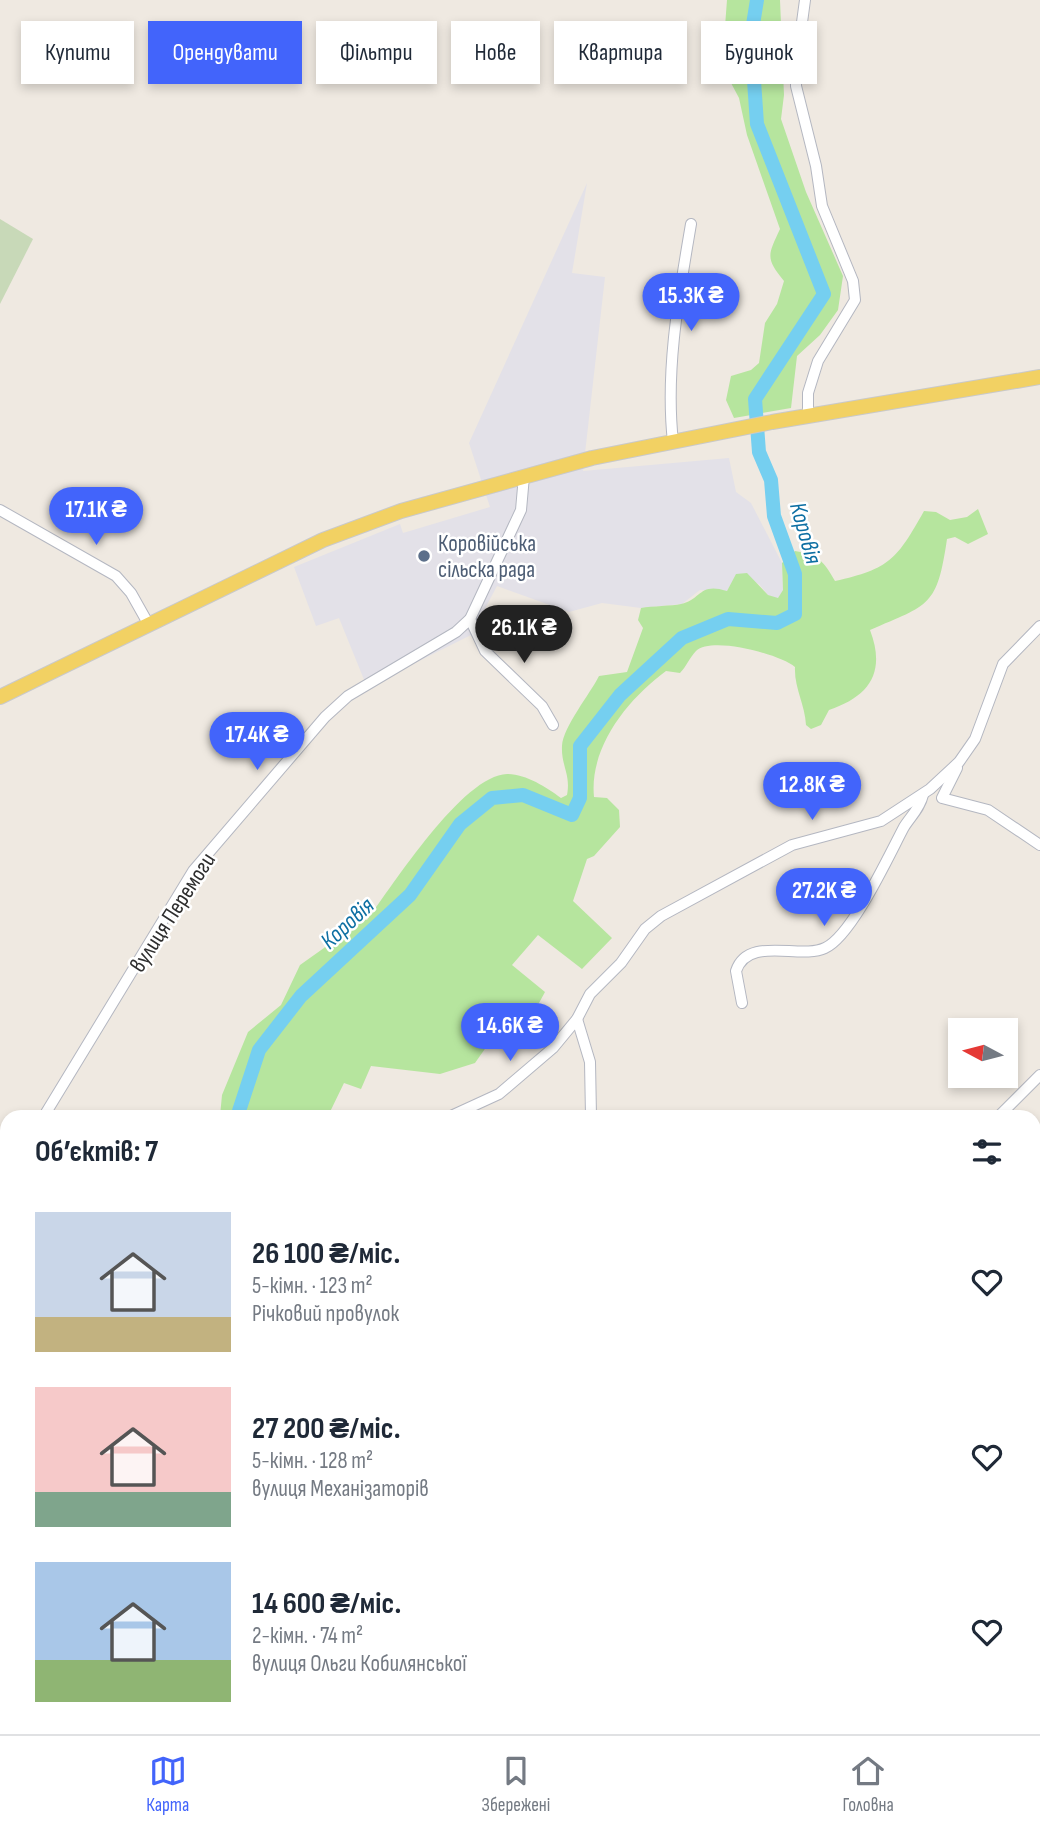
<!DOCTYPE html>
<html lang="uk">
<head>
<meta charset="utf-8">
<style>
	:root { --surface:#fff; --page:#f2f2f3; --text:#1f2937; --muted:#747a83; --line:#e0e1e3; --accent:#4264fb }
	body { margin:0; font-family:"Sofia Sans Condensed",sans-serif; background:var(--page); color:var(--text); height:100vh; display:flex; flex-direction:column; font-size:26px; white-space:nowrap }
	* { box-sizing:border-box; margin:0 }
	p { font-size:23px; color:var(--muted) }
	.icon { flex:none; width:38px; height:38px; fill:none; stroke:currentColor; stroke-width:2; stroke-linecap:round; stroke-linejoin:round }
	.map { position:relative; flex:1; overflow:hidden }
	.panel { position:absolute; left:0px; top:1110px; width:1041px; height:625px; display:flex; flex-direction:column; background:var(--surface); border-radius:21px 21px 0 0; box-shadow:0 4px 10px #0003 }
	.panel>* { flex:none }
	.top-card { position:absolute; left:21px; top:21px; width:999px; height:63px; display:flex; gap:14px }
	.needle { width:46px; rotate:277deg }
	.buttons { position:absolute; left:948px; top:1018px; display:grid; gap:14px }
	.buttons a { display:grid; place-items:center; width:70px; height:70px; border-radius:0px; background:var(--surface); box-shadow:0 4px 10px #0003; font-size:35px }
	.price { position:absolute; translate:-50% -60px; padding:0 16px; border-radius:24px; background:var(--accent); color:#fff; font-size:23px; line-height:46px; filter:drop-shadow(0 2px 4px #0008) }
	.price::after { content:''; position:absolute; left:50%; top:42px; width:21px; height:16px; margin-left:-10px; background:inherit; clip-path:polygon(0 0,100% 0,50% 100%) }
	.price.current { background:#222; color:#fff }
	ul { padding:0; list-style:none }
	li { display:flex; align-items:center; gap:21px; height:175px; padding:0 35px }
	li span { display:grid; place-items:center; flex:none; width:196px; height:140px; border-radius:0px; color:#555 }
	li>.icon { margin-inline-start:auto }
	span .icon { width:84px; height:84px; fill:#fffc; stroke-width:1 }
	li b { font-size:30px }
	h2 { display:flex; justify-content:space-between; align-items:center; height:84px; padding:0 35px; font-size:30px }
	.tag { padding:0 24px; border-radius:0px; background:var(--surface); box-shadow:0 4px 10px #0003; font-size:24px; line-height:63px }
	.tag.current { background:var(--accent); color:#fff }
	.dock { display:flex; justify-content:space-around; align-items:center; height:98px; border-top:2px solid var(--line); background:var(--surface); font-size:19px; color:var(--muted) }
	.dock a { display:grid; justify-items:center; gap:4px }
	.dock .current { color:var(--accent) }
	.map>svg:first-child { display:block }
	.industrial { fill:#e3e1e8 }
	.green { fill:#b6e59e }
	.cemetery { fill:#c8d9b8 }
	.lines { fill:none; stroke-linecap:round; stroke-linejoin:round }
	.stream { stroke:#75cff0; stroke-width:2.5 }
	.river { stroke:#75cff0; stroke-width:14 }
	.minor-casing { stroke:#b4b7c1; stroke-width:12 }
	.major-casing { stroke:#c9c9c9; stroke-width:16 }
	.minor { stroke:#fff; stroke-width:10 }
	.major { stroke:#f2d163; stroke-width:14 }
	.service-dot { fill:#5c6f8a; stroke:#fff; stroke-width:2.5 }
	.labels { text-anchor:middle; stroke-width:5; stroke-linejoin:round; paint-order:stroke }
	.service-label { font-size:23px; fill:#4e5e75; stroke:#fff; text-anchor:start }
	.street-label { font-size:23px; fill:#2e2e2e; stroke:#fff }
	.water-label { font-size:24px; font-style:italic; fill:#0d6fa3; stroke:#fff }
</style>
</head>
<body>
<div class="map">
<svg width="1040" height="1734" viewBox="0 0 1040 1734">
	<rect width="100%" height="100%" fill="#efe9e1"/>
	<path class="industrial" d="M587,183L572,273L605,277L583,471L729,458L736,492L751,503L782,563L783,590L778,599L768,595L759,584L736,575L727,591L700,590L682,604L641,608L602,603L569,612L497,586L471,635L367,687L339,618L316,626L294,567L400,524L403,533L490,507L469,443Z"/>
	<g class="green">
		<path d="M727,0H780L784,95L781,119L806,192L843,276L838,310L820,335L797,356L791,408L734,418L726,400L731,376L751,370L759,363L765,323L777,304L784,281C765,258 768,255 780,229L747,135L739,98L722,66Z"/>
		<path d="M978,509L988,534L968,544L955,537L947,539C937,607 930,604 870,630C886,672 870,696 829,710L821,725L811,729L806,725C805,704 794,688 795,667C779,654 712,636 696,651C690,657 686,667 680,673L666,671C628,699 589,747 594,797L607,798L619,810L620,827L594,856L587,859L573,901L612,938L582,969L538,935L512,965L545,992L533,1014L513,1009L475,1063L440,1074L371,1066L361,1089L344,1083L328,1116H220L222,1095L248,1032L281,1005L300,965L324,948L352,919L367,920C393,885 463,775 507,774C526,774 546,787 561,798L567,795C571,774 561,766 562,746C563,727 590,694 599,676L627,672L643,628L638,620L641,608C652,606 672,606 681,604C702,599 699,582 727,591L736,574L747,573L768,595L778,598L783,590L782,563L795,551C818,555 824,561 835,581C890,569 897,559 924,511L936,512L950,520L967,517Z"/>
		<path d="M1040,1133V1378L1034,1383V1178L1038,1176L1034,1173V1138Z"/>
		<path d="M7,1302V1351H0V1316L5,1311Z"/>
		<path d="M1034,1639L1040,1643V1695L1034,1692Z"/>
		<path d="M271,1727H459L461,1734H268Z"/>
		<path d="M523,1727H988L984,1734H517Z"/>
	</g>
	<path class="cemetery" d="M0,219L33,239L0,304Z"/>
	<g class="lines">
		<path class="stream" d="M0,1548L7,1545"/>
		<g class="river">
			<path d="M241,1116L239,1111L259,1050L301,996L410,895L460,824L492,798L523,795L572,815L580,798V746L620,695L682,638L728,619L777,623L795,614V574L774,516L771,480L759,452L755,399L824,294L757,124L751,37L757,0"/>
			<path d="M296,1734L299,1727"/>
		</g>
		<defs>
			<g id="minor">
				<path d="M805,0L796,67V86L816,166L822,206L853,281L855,300L818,361L808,393V415"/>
				<path d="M673,442C665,370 679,295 691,224"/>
				<path d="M0,510L116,576L131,593L149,625"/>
				<path d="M470,619L485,651L542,706L553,725"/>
				<path d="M957,768L942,798L988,810L1040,845"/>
				<path d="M742,1003L736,971C748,935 800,960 825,948C852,936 889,855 904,827C911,816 920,808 923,795"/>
				<path d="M577,1019L590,1062L591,1116"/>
				<path d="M44,1116L193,871L325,717L348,696L456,632L470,619L521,510L524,476"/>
				<path d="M451,1116L499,1094L553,1048L577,1019L590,994L621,963L645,929L661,916L792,845L881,821L930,789L959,762L975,739L1003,664L1040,626"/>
				<path d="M999,1116L1040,1075"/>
				<path d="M0,1167L7,1160"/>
				<path d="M1034,1187L1040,1184"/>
				<path d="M1034,1217H1040"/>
				<path d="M0,1567L7,1563"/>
				<path d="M1034,1647L1040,1652"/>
				<path d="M442,1734L443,1727"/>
				<path d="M1039,1734L1040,1732"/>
			</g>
			<path id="major" d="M0,697L323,540L401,511L592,458L772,422L1040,377"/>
		</defs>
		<use href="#minor" class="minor-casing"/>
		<use href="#major" class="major-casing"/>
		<use href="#minor" class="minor"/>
		<use href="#major" class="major"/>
	</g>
	<circle class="service-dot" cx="424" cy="556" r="7"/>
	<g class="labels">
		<g class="service-label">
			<text x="438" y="551">Коровійська<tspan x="438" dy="26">сільска рада</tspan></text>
		</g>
		<g class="street-label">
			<text transform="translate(172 912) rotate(-57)" y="8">вулиця Перемоги</text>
		</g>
		<g class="water-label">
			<text transform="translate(806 533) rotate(74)" y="8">Коровія</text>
			<text transform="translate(347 923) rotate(-43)" y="8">Коровія</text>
		</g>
	</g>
</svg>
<div class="buttons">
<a><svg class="needle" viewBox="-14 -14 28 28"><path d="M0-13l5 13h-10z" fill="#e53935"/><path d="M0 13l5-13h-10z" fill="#747a83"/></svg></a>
</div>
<b class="price" style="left:691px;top:333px">15.3K ₴</b>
<b class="price" style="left:96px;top:547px">17.1K ₴</b>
<b class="price current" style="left:524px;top:665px">26.1K ₴</b>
<b class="price" style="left:257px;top:772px">17.4K ₴</b>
<b class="price" style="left:812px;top:822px">12.8K ₴</b>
<b class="price" style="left:824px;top:928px">27.2K ₴</b>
<b class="price" style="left:510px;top:1063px">14.6K ₴</b>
<div class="top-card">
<a class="tag">Купити</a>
<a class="tag current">Орендувати</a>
<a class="tag">Фільтри</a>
<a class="tag">Нове</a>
<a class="tag">Квартира</a>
<a class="tag">Будинок</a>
</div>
<section class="panel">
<h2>Об’єктів: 7<svg class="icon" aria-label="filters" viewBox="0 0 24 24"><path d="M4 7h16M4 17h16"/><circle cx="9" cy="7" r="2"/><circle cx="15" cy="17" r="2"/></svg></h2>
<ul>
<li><span style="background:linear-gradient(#c9d6e8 75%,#c2b280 0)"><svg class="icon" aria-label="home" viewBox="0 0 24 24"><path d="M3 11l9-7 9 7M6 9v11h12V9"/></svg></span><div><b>26 100 ₴/міс.</b><p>5-кімн. · 123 m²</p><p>Річковий провулок</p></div><svg class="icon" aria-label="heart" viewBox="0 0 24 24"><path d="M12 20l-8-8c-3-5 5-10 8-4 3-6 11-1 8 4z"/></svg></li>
<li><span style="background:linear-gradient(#f6c9c9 75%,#7fa58c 0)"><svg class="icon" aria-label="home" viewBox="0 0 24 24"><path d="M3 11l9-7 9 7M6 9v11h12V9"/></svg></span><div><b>27 200 ₴/міс.</b><p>5-кімн. · 128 m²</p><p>вулиця Механізаторів</p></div><svg class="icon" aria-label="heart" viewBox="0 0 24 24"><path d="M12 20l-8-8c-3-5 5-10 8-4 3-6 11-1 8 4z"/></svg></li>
<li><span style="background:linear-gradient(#a9c7e8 70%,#8fb573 0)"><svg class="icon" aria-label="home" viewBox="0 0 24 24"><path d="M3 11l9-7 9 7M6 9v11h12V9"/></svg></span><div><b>14 600 ₴/міс.</b><p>2-кімн. · 74 m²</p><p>вулиця Ольги Кобилянської</p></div><svg class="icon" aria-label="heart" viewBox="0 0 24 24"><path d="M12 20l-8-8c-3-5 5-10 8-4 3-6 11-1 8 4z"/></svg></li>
</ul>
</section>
</div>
<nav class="dock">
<a class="current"><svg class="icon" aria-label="map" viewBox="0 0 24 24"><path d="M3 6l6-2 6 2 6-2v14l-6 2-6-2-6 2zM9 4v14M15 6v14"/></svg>Карта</a>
<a><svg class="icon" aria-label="saved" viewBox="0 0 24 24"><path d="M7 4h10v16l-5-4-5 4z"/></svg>Збережені</a>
<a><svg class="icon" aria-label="home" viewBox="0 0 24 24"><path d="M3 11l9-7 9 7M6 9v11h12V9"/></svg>Головна</a>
</nav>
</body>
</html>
